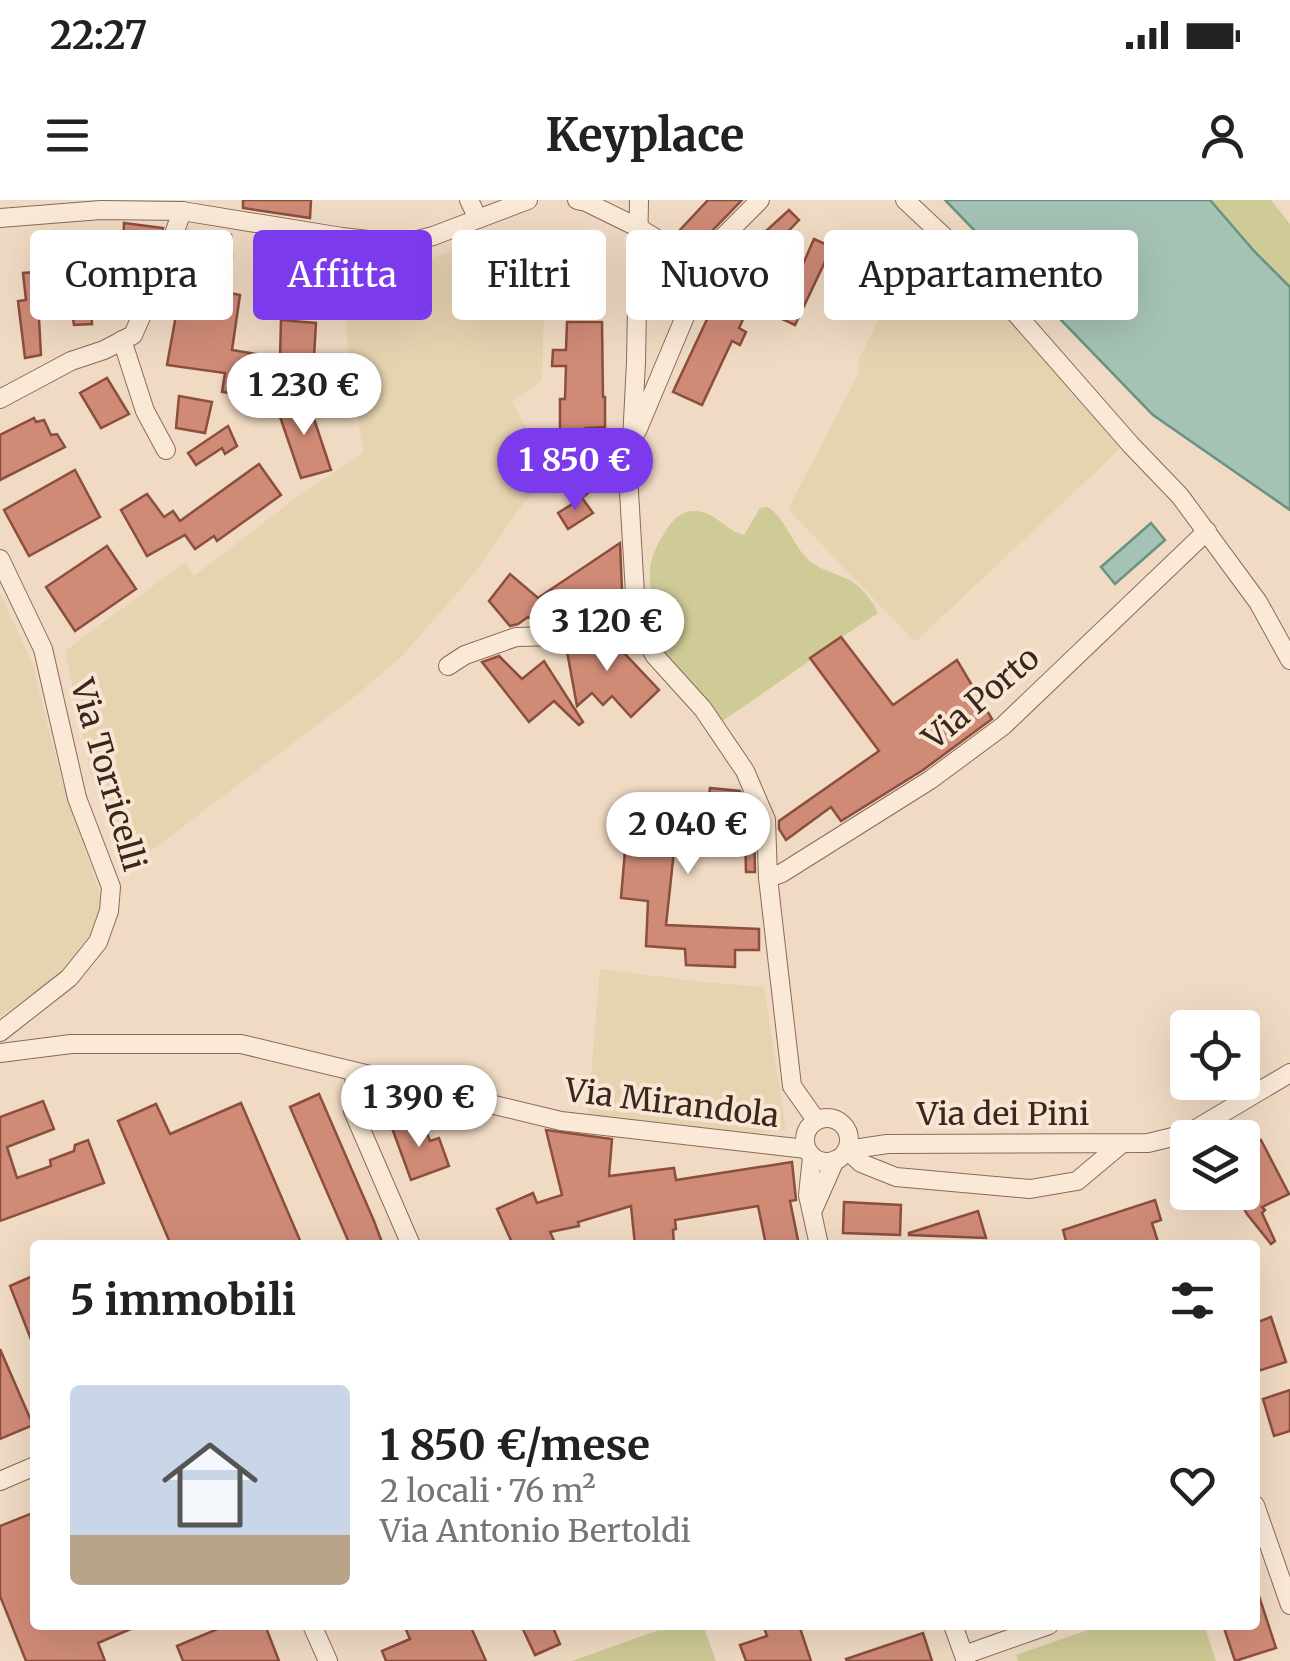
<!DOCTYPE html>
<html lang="it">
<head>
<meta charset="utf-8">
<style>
	:root { --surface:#fff; --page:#f2f2f2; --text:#222; --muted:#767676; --line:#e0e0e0; --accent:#7c3aed }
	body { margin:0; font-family:Merriweather,serif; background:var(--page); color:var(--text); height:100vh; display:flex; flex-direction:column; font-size:38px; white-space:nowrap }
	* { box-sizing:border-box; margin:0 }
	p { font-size:32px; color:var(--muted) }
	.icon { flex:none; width:55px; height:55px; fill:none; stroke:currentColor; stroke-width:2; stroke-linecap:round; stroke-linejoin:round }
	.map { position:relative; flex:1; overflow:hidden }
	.side { position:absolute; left:30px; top:1040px; width:1230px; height:390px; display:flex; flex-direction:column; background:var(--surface); border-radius:10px; box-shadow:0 10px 40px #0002 }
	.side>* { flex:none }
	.top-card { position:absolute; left:30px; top:30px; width:1230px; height:90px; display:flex; gap:20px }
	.tools { position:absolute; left:1170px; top:810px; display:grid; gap:20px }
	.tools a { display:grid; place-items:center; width:90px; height:90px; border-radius:10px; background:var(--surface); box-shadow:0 10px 40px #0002; font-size:50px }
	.price { position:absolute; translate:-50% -85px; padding:0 22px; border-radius:35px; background:#fff; color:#222; font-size:32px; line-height:65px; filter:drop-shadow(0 2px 5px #0008) }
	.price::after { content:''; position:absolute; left:50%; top:60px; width:30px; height:22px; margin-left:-15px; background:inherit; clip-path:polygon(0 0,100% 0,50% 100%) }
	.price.selected { background:var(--accent); color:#fff }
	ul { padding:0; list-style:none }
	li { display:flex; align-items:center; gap:30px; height:250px; padding:0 40px }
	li+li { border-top:2px solid var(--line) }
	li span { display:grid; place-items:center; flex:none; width:280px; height:200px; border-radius:10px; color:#555 }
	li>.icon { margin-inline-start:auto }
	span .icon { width:120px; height:120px; fill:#fffc; stroke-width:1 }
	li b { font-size:42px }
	h2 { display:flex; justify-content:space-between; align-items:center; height:120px; padding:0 40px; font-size:42px }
	.chip { padding:0 35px; border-radius:10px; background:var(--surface); box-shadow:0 10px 40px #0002; font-size:35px; line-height:90px }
	.chip.selected { background:var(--accent); color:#fff }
	.status { display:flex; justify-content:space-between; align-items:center; height:70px; padding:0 50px; background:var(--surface); direction:ltr }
	.status svg { height:28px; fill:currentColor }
	header { display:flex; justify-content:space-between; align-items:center; height:130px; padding:0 40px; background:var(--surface); font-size:45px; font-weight:700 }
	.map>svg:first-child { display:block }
	.farmland { fill:#e6d3b0 }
	.green { fill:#cfcb96 }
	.water { fill:#a5c3b5; stroke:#6b9281; stroke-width:2.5 }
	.building { fill:#d08b77; stroke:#8c4e3d; stroke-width:2.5 }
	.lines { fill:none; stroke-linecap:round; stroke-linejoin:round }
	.minor-casing { stroke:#8b6a59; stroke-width:20 }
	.minor { stroke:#fae9d7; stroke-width:18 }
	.labels { text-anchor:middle; stroke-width:8; stroke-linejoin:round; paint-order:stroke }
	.street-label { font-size:32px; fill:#3b261d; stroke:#f7e6d3 }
</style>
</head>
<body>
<div class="status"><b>22:27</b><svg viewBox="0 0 49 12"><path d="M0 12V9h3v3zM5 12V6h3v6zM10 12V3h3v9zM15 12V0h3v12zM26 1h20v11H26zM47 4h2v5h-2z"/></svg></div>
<header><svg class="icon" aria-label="menu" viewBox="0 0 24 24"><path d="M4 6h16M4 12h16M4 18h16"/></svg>Keyplace<svg class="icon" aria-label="person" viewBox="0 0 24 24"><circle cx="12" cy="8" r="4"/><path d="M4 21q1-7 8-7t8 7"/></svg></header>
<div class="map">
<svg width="1290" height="1461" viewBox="0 0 1290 1461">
	<rect width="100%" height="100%" fill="#f0dac3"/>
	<g class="farmland">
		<path d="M927,27L1124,245L915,442L788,309L860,171L858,160Z"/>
		<path d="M494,30L544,107L542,180L511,202L554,272L522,305L475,372L404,454L359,493L127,669L91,575L65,451L185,362L194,376L297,297L363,253L346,130L353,60L417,66Z"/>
		<path d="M0,393L32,463L62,581L101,697L98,728L62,773L0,817Z"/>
		<path d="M600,769L703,782L764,787L786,930L747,934L587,922Z"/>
	</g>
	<g class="green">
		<path d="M1201,0H1271L1290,24V95Z"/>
		<path d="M767,307C785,316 792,346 811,362C821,370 835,373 847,379C859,384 873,401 878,413L811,458V460L721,522C701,497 672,472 659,442C652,428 652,412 651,396C649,370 648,361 662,337C670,324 678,310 696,311C715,312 727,331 744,335L760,308Z"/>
		<path d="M673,1425H703L716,1461H572Z"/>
		<path d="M1102,1425H1204L1216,1461H1018L1016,1455Z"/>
	</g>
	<g class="water">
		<path d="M945,0H1210L1254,51L1290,87V310L1153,215Z"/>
		<path d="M1151,323L1165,340L1115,384L1101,367Z"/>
	</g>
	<g class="building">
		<path d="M243,0H311L310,18L243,8Z"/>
		<path d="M708,0H742L712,31L700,51L680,30Z"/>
		<path d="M789,10L799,20L770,50L759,74L792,89L814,39L832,47L795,125L750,104L739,128L746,132L740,145L732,141L702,205L673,192L724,83L717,85L724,60L731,47L740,38L752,44Z"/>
		<path d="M124,23L163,28L153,56L123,52Z"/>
		<path d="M188,31L231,35L232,57L206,55L204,62L179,59Z"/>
		<path d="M559,35L586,78L559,96L530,52Z"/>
		<path d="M80,69L81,95L90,94L92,124L74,125L70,98L38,100L41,155L25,158L18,101L26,100L23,73Z"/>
		<path d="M204,88L240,95L232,150L280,158L281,120L316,123L313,174L264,170L259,154L251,196L222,192L225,173L167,165L180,93L203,98Z"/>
		<path d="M567,122H602L603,197H605V227L586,228L594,237L560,239V199H565L566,166H552L553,150H566Z"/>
		<path d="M107,178L129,214L101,228L80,193Z"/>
		<path d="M179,196L212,202L205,233L176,228Z"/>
		<path d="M307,198L331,270L301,278L277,208Z"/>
		<path d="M34,218L36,222L44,220L51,235L57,234L65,247L0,280V235Z"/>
		<path d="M228,226L237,246L225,254L222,248L196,265L188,253Z"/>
		<path d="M604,250L617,264L616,269L582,298L567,280Z"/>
		<path d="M259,264L281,295L217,341L214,336L195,349L185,335L147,356L121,310L147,294L164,317L173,311L180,321Z"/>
		<path d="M75,270L100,317L29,356L4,310Z"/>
		<path d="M582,298L593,313L568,329L558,313Z"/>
		<path d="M620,343L622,390L555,424H539L528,417L518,424L510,426L489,401L510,374L538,398Z"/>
		<path d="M107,346L136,389L75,431L46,387Z"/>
		<path d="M595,431L600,443L608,436L659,490L631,517L612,496L603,505L592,493L577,506L566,446Z"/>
		<path d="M841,437L893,505L957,460L992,519L923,570L841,621L831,607L786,640L779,629V621L879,551L810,458Z"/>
		<path d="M499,456L522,479L544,461L583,522L579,525L554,501L529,522L482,462Z"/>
		<path d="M710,588L740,591L754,623L755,672H746L745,632L677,623L666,725L759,729V750H735V767L686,765L685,749L646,746L648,701L621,698L626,639L656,642L658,597L708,602Z"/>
		<path d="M319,894L374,1021L383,1045H350L290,907Z"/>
		<path d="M43,901L54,929L7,947L17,978L51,966L50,960L74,951L75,945L88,940L104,983L0,1021V917Z"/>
		<path d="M241,903L302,1045H171L118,921L156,904L170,934Z"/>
		<path d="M421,918L430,941L439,938L449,966L411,980L392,928Z"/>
		<path d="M546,930L612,939L609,976L674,968L676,980L792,962L796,1000L790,1001L799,1045H766L758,1006L675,1020L676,1029L673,1030L674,1045H635L631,1006L578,1022L579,1026L550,1032L556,1045H513L497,1009L533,993L537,1003L562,995Z"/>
		<path d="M1261,940L1289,994L1262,1007L1265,1010L1262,1013L1275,1041L1271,1044L1247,1014L1235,992H1242V949Z"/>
		<path d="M1155,1000L1161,1020L1152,1023L1159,1045H1067L1063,1030Z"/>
		<path d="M844,1002L901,1005L900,1035L843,1033Z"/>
		<path d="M978,1011L986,1038L909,1035V1033Z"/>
		<path d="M35,1075V1147H34L10,1086Z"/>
		<path d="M1271,1117L1286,1162L1255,1172V1123Z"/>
		<path d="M0,1149L33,1225L0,1239Z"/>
		<path d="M1290,1190V1231L1274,1236L1263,1199Z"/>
		<path d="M35,1312V1425H140L98,1443L105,1461H26L0,1396V1326Z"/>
		<path d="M1255,1393H1258L1276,1448L1235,1461L1223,1425H1255Z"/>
		<path d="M227,1425H265L279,1461H183L177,1446Z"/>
		<path d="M404,1425H470L486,1461H386L382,1451L410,1439Z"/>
		<path d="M521,1425H552L560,1444L535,1455Z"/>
		<path d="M763,1425H799L811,1461H746L740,1445L767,1436Z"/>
		<path d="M923,1433L932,1461H847L846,1459Z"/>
	</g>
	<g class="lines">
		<defs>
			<g id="minor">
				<path d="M469,0L478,19"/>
				<path d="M577,0L586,2L639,28L705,69"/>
				<path d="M639,0L636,162L632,240L628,275L636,410L644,437L655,456L703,509L745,571L766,620L768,678L792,886L816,920"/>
				<path d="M905,0L969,60L1131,245L1180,296L1258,402L1290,460"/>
				<path d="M0,18L101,10L182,11L342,37L402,44L433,36L528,0"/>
				<path d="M122,140L145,211L166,250"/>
				<path d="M0,199L71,161L104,150L133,135L160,74L182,11"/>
				<path d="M637,231L705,69L721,39L760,0"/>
				<path d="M0,359L43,449L77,598L111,687L109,711L98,742L69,778L0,832"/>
				<path d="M448,466L465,455L516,437L558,436L635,398"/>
				<path d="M768,678L782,673L930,580L1003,526L1207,331"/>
				<path d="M0,853L71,844H241L561,921L806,949"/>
				<path d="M355,873L353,911L411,1045"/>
				<circle cx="827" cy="940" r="22"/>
				<path d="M847,950L887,944L1148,943L1189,933L1290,873"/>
				<path d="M847,950L861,963L896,977L1030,989L1077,981L1120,945"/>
				<path d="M812,957L808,995L819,1045"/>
				<path d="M813,1010L835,960"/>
				<path d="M0,1281L35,1266"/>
				<path d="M1255,1305L1290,1405"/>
				<path d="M312,1425L328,1461"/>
				<path d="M953,1425L966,1461"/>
				<path d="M964,1455L1049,1425"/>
			</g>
		</defs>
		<use href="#minor" class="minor-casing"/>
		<use href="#minor" class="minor"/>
	</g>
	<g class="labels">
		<g class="street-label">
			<text transform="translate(981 498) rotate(-40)" y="11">Via Porto</text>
			<text transform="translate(108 575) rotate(74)" y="11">Via Torricelli</text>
			<text transform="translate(672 903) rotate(7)" y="11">Via Mirandola</text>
			<text x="1003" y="925">Via dei Pini</text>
		</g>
	</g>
</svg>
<div class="tools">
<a><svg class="icon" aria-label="locate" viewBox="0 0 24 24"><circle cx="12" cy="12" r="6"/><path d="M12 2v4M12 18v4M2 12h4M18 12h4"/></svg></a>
<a><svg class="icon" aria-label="layers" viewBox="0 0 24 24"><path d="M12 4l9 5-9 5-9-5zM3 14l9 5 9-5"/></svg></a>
</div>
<b class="price" style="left:304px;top:238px">1 230 €</b>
<b class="price selected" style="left:575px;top:313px">1 850 €</b>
<b class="price" style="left:607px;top:474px">3 120 €</b>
<b class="price" style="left:688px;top:677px">2 040 €</b>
<b class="price" style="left:419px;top:950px">1 390 €</b>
<div class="top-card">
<a class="chip">Compra</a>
<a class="chip selected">Affitta</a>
<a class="chip">Filtri</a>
<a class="chip">Nuovo</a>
<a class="chip">Appartamento</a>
</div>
<section class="side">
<h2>5 immobili<svg class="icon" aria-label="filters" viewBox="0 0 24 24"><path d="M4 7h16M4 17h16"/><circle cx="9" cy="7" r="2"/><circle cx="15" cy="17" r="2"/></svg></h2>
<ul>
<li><span style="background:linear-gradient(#c9d6e8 75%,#b9a48a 0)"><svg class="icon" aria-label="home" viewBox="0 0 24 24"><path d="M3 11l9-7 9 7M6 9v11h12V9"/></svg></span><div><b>1 850 €/mese</b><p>2 locali · 76 m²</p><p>Via Antonio Bertoldi</p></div><svg class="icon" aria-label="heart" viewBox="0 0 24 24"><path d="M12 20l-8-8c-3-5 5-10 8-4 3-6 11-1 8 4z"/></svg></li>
</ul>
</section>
</div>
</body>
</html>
